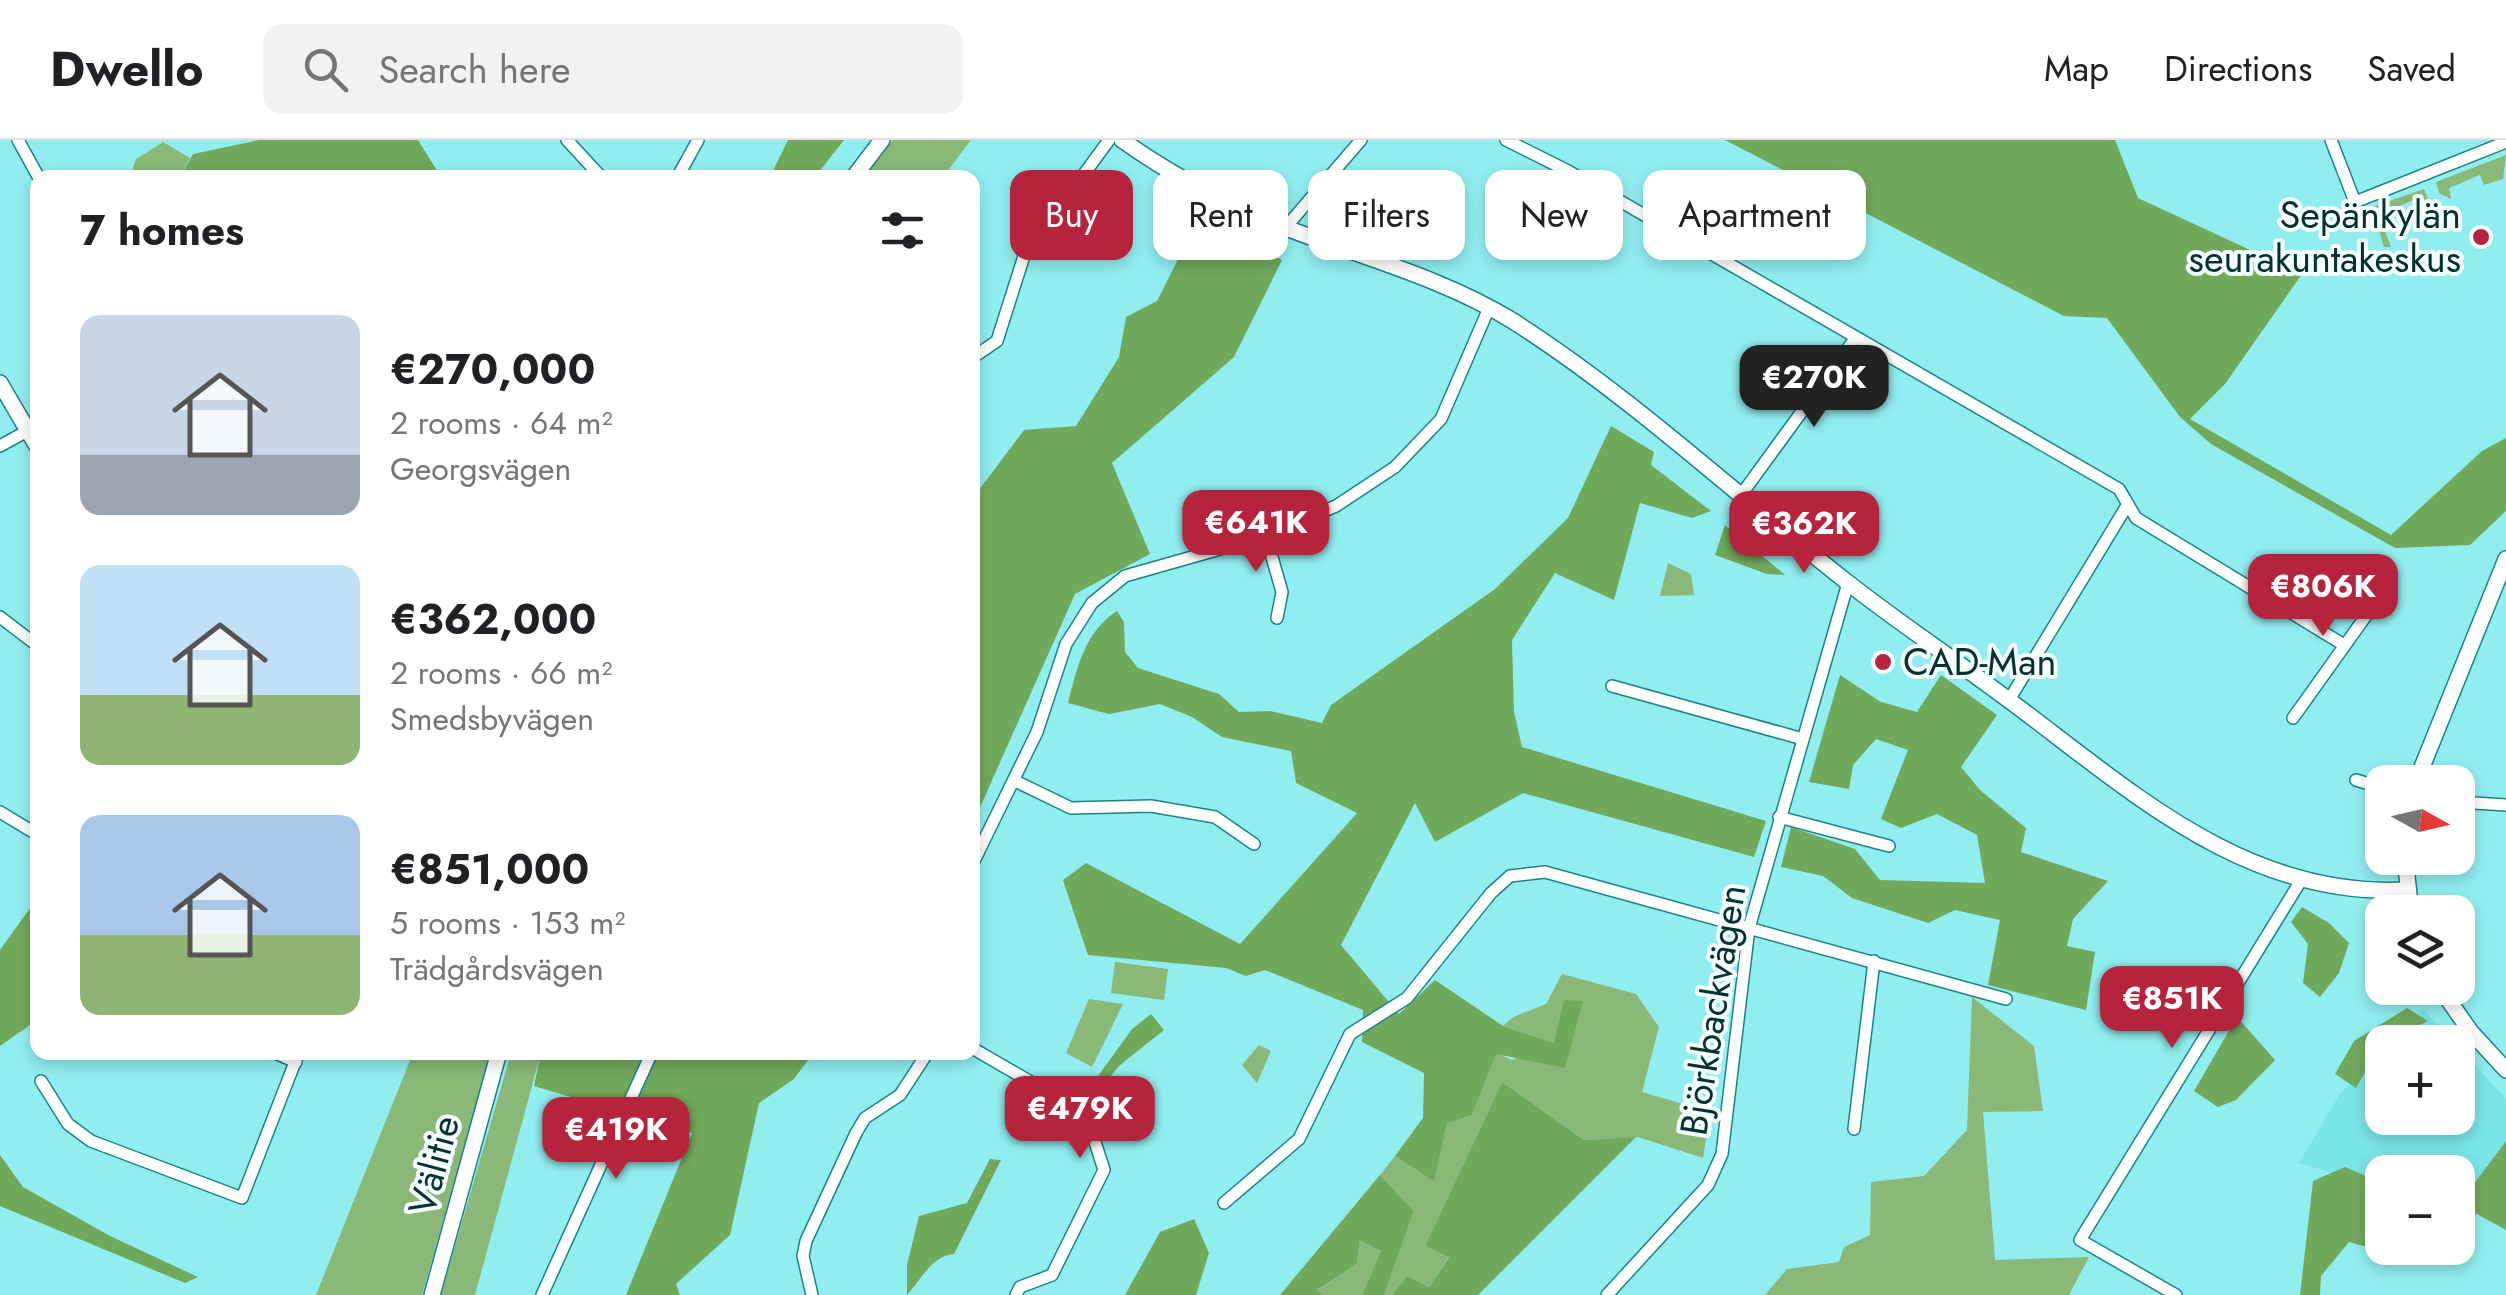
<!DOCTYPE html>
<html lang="en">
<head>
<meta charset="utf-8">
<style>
	:root { --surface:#fff; --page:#f2f2f2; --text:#202124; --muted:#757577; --line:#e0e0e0; --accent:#b5233d }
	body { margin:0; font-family:Jost,sans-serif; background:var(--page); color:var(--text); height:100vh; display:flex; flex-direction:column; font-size:38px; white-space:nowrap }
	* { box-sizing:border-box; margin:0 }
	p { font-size:32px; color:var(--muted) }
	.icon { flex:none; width:55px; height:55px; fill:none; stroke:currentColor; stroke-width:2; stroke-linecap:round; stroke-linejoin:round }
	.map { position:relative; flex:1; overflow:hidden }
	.drawer { position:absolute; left:30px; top:30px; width:950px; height:890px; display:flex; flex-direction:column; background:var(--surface); border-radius:20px; box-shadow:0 5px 15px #0003 }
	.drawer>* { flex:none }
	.guide { position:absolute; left:1010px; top:30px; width:950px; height:90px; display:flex; gap:20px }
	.needle { width:65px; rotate:98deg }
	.fabs { position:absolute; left:2365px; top:625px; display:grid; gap:20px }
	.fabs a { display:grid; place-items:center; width:110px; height:110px; border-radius:20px; background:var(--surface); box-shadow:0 5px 15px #0003; font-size:50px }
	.price { position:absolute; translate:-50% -85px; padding:0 22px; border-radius:20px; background:var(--accent); color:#fff; font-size:32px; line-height:65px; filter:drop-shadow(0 2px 5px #0008) }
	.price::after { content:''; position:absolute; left:50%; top:60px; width:30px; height:22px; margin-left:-15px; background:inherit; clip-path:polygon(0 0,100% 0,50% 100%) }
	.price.active { background:#222; color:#fff }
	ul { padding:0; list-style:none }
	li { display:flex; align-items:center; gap:30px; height:250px; padding:0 50px }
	li span { display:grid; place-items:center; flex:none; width:280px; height:200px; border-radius:20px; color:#555 }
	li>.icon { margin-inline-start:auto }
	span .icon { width:120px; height:120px; fill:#fffc; stroke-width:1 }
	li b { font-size:42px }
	h2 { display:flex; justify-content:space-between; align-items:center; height:120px; padding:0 50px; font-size:42px }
	.pill { padding:0 35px; border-radius:20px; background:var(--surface); box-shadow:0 5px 15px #0003; font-size:35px; line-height:90px }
	.pill.active { background:var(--accent); color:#fff }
	header { display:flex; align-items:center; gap:60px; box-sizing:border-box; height:140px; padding:0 50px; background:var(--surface); border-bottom:2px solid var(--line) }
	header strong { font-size:48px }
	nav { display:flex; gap:55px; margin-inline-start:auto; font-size:35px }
	.search { width:700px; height:90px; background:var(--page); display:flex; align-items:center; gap:25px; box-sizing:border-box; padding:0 35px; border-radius:20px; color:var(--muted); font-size:38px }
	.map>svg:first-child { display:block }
	.built { fill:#79e5e7 }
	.green { fill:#89b877 }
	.forest { fill:#71a95b }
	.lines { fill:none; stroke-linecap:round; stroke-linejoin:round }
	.street-casing { stroke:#198386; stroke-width:14 }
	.secondary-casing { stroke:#198386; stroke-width:18 }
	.street { stroke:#fff; stroke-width:11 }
	.secondary { stroke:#fff; stroke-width:15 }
	.poi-dot { fill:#b5233d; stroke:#f6ffff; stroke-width:4 }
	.labels { text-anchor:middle; stroke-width:8; stroke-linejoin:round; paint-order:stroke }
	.poi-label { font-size:38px; fill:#053031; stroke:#f6ffff; text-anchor:end }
	.street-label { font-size:38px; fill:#053031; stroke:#f6ffff }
</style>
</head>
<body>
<header>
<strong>Dwello</strong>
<div class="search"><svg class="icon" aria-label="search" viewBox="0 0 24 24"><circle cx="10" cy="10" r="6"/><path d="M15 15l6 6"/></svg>Search here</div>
<nav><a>Map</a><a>Directions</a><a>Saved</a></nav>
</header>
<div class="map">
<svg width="2506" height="1155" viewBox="0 0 2506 1155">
	<rect width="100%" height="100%" fill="#91eef0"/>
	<g class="built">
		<path d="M2423,869L2454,902H2390Z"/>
		<path d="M2458,906L2506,959V1013L2458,1066V1032H2382V1048L2299,1023L2340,954L2382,911V978H2458Z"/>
	</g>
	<g class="green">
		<path d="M893,0H971L943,37L862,38Z"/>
		<path d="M163,2L190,18L180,36L130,37L136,19Z"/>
		<path d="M2506,15L2503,39L2484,45L2480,35L2449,48L2451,59L2439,53L2436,42Z"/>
		<path d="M2424,49L2430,64L2426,65L2422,57L2379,74L2391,107H2384L2372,67Z"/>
		<path d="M1668,423L1691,434L1694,455L1660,456Z"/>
		<path d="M1115,822L1168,829L1164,860L1111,853Z"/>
		<path d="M1562,834L1636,854L1659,887L1642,952L1710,972L1703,1018L1638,997L1584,1000L1502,942L1425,1106L1449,1116L1429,1147L1407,1136L1392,1155H1384L1414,1071L1380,1035L1395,1016L1434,1040L1447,982L1472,975L1496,913L1512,920L1554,903L1503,886L1513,877L1546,864Z"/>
		<path d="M1972,857L2034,906L2043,971L1983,972L1995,1120L2089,1117L2069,1155H1765L1787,1129L1839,1122L1844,1107L1870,1095L1871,1042L1924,1036L1967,990Z"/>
		<path d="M1089,859L1123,864L1092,927L1066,913Z"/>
		<path d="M1259,905L1271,911L1257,943L1242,925Z"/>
		<path d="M413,913H491L422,1155H316Z"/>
		<path d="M511,913H541L475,1155H441Z"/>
		<path d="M1360,1099L1381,1111L1362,1155H1323L1316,1151L1357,1124Z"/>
	</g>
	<g class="forest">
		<path d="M259,0H418L441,37H180L193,14Z"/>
		<path d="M788,0H844L815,37H770Z"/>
		<path d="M1725,0H2115L2138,58L2302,134L2225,244L2190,279L2391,395L2482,311L2506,298V371L2470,405L2395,408L2211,304L2180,277L2107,178L2064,176Z"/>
		<path d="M1199,78L1282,120L1234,217L1112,323L1150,414L1075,454L973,683V358L1024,290L1076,286L1119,217L1126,177L1157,161Z"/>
		<path d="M1611,286L1654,312L1651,325L1711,371L1692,378L1640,363L1614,460L1555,433L1512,500L1514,572L1522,607L1766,681L1754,717L1523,653L1435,702L1415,663L1341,805L1399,874L1435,840L1503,886L1554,903L1564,860L1583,861L1565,928L1496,914L1472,975L1447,983L1434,1041L1395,1016L1423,978L1424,933L1362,902L1363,870L1265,830L1246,836L1226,828L1088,815L1063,740L1086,723L1240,804L1357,673L1296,643L1291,611L1222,597L1192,577L1160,564L1109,574L1068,563C1077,528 1085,491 1117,471L1124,482L1125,512L1138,528L1219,554L1239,572L1270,571L1322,583L1331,565L1495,449L1568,378Z"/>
		<path d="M1725,385L1785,435L1767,434L1715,415Z"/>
		<path d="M1840,535L1881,562L1917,572L1941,535L1997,575L1961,627L1980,650L2026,688L2021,712L2108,741L2073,779L2067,806L2095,812L2086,870L1988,845L2000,780L1955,770L1928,783L1852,758L1823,736L1781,727L1791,687L1855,709L1880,740L1985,743L1977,695L1937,674L1901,688L1881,679L1908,610L1876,599L1853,625L1849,649L1809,642Z"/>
		<path d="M33,764L38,765L37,880L0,906V810Z"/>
		<path d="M2302,767L2329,783L2349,803L2339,833L2320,857L2303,843L2308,804L2291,782Z"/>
		<path d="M2407,868L2428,881L2382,902L2356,948L2335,934L2354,901Z"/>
		<path d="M1151,874L1164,890L1119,926L1098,951L1093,943L1132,889Z"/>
		<path d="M2237,877L2275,920L2236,960L2218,967L2194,951Z"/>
		<path d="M541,913H813L794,939L759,963L730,1095L676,1144L680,1155H626L692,993L534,946Z"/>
		<path d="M1502,942L1584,1000L1636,997L1478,1155H1392L1407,1136L1429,1147L1449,1117L1425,1106Z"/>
		<path d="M2506,1001V1090L2477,1074L2458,1078V1057L2465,1056Z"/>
		<path d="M0,1015L23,1047L110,1096L198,1137L185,1143L0,1066Z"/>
		<path d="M990,1019L1001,1020L954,1114C931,1116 921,1140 907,1155V1125L919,1076L967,1063Z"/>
		<path d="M2345,1027L2382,1043V1096L2374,1109L2349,1102L2321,1136L2320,1155H2300L2313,1041Z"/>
		<path d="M1380,1035L1414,1071L1384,1155H1362L1381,1111L1360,1100L1357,1124L1317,1150L1323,1155H1280Z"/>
		<path d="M1194,1079L1209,1113L1196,1155H1125L1160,1092Z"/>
	</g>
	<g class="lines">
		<defs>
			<g id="street">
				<path d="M18,0L39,38"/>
				<path d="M567,0L602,38"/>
				<path d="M1506,0L1568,31L2119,349L2136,378L2344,505"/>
				<path d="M2331,0L2355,62L2506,2"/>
				<path d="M677,38L698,0"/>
				<path d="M1286,87L1361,0"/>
				<path d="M972,218L997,201L1024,116L1109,0"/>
				<path d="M0,306L38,285"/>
				<path d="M1741,355L1854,200"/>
				<path d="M1266,396L1282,452L1277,478"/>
				<path d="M0,477L38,506"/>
				<path d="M1612,546L1803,599"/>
				<path d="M2009,560L2128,364"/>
				<path d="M2293,578L2388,445"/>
				<path d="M2356,640L2382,648"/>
				<path d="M1015,641L1071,668L1151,666L1215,677L1254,704"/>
				<path d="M2458,662L2506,665"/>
				<path d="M0,672L38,695"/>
				<path d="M1779,677L1889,706"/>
				<path d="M972,725L1037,592L1066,504L1092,463L1125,436L1266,396L1336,366L1395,327L1441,279L1489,168"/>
				<path d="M972,908L1086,974L1104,1030L1052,1135L1020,1147L1016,1155"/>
				<path d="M273,912L296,922"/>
				<path d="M41,941L68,984L91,1001L242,1058L299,912"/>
				<path d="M1854,989L1874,821"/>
				<path d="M1224,1063L1299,999L1350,894L1407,858L1491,753L1510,736L1545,732L2006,859"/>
				<path d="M542,1155L652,912"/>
				<path d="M812,1155L803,1116L806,1101L856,993L865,978L900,955L928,912"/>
				<path d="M1607,1155L1708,1045L1722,1014L1749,788L1848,443"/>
				<path d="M2176,1155L2080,1100L2300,742"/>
			</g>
			<g id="secondary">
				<path d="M1122,0C1174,37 1230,66 1289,89C1363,117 1445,139 1513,181C1632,257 1736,355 1847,442C1899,483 1954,519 2006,558C2128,648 2243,758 2405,750"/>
				<path d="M853,38L882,0"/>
				<path d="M0,243L38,308"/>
				<path d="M2416,642L2506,419"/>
				<path d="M2405,718L2411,772"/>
				<path d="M2440,848L2471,892L2506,930"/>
				<path d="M432,1155L499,912"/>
			</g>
		</defs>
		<use href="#street" class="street-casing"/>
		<use href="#secondary" class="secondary-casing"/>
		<use href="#street" class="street"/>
		<use href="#secondary" class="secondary"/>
	</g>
	<g class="poi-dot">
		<circle cx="2481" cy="97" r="10"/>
		<circle cx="1883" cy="522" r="10"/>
	</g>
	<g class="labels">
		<g class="poi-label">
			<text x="2461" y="88">Sepänkylän<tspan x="2461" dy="44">seurakuntakeskus</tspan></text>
			<text x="1903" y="535" text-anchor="start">CAD-Man</text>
		</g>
		<g class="street-label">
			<text transform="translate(1713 870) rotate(-81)" y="13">Björkbackvägen</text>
			<text transform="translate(434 1025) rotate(-75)" y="13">Välitie</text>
		</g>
	</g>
</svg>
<div class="fabs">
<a><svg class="needle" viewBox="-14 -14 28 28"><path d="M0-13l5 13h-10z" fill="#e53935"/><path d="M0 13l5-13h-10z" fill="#757577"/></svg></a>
<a><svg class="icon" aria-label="layers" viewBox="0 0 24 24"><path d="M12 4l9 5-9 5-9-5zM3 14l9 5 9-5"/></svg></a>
<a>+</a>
<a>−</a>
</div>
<b class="price active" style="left:1814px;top:290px">€270K</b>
<b class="price" style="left:1256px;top:435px">€641K</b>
<b class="price" style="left:1804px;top:436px">€362K</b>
<b class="price" style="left:2323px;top:499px">€806K</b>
<b class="price" style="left:2172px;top:911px">€851K</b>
<b class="price" style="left:1080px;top:1021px">€479K</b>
<b class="price" style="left:616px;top:1042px">€419K</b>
<div class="guide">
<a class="pill active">Buy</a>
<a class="pill">Rent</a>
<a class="pill">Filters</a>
<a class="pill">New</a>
<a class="pill">Apartment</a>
</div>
<section class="drawer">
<h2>7 homes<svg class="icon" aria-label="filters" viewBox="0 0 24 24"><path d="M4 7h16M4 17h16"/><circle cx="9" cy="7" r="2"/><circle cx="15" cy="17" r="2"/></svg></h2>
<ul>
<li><span style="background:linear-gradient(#c9d6e8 70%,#9aa5b1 0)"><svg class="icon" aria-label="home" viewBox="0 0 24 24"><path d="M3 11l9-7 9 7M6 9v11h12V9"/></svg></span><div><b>€270,000</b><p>2 rooms · 64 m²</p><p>Georgsvägen</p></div></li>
<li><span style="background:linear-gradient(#bfe0f5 65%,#8fb573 0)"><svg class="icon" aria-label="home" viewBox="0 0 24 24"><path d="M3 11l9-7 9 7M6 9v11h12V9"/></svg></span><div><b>€362,000</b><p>2 rooms · 66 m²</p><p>Smedsbyvägen</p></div></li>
<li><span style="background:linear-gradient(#a9c7e8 60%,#8fb573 0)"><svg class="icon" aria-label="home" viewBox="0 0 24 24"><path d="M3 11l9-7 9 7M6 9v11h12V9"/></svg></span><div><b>€851,000</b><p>5 rooms · 153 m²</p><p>Trädgårdsvägen</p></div></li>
</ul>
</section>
</div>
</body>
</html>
